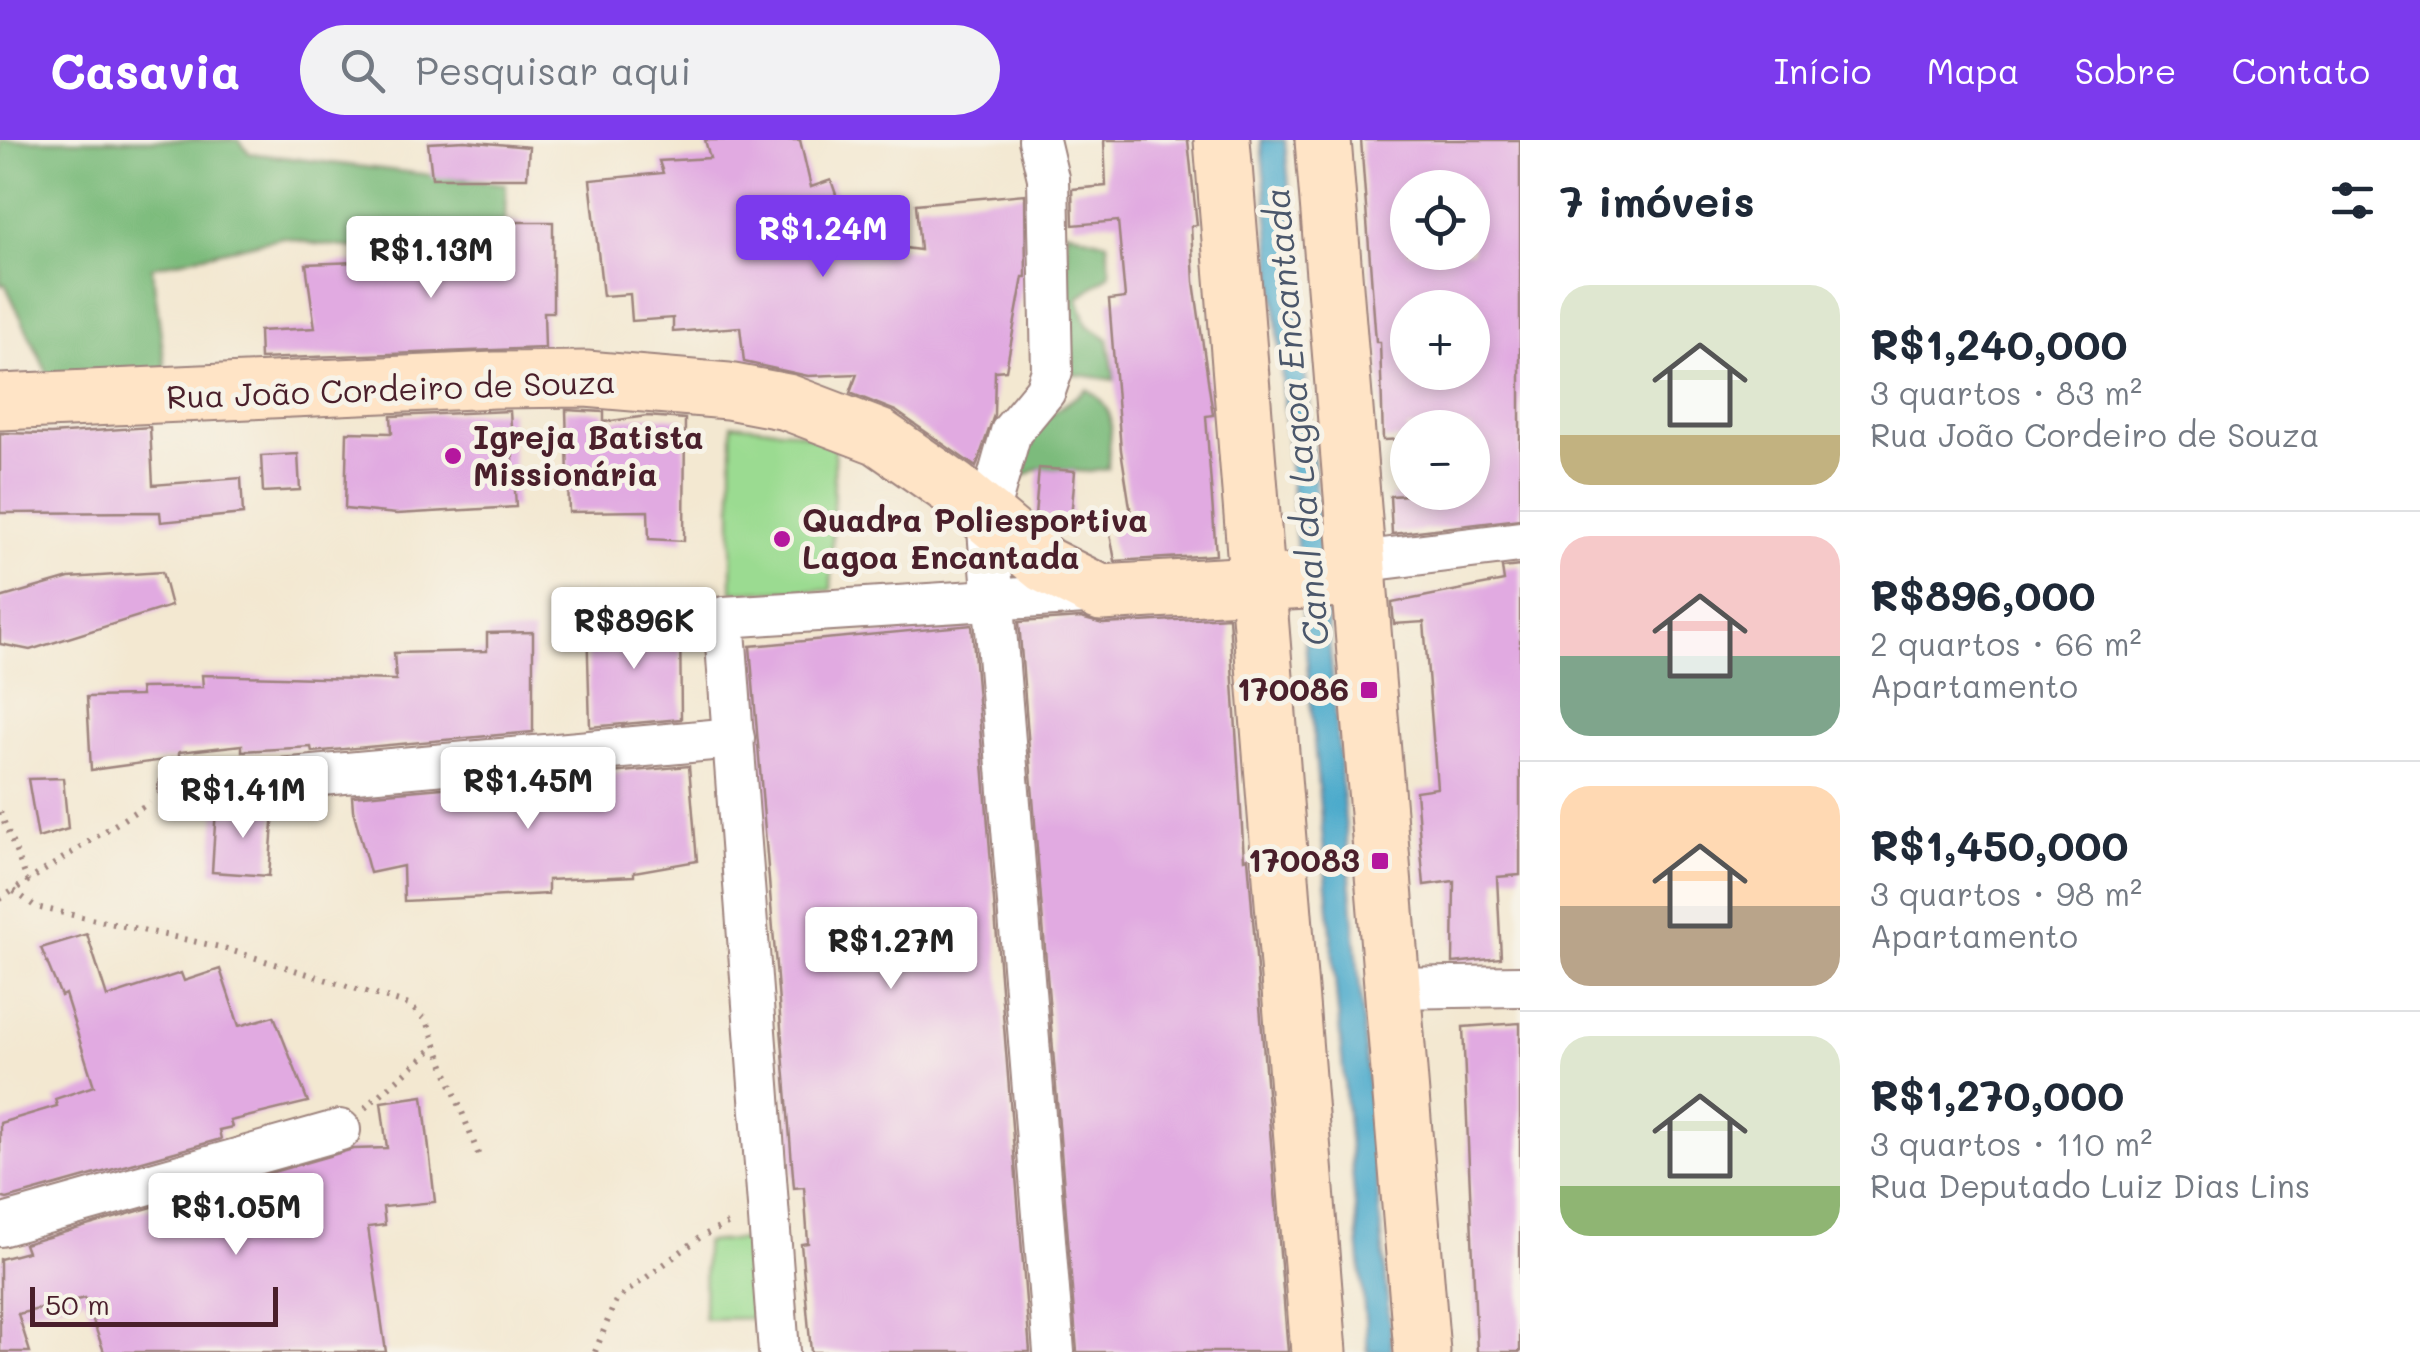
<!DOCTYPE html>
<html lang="pt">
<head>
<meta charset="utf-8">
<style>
	:root { --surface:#fff; --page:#f2f2f3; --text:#1f2937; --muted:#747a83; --line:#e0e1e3; --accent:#7c3aed }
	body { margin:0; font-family:Mali,sans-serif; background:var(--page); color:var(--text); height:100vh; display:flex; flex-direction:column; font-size:38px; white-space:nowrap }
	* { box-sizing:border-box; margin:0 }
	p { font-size:32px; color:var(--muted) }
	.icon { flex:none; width:55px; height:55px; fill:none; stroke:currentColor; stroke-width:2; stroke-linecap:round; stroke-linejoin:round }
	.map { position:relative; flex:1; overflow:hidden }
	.panel { display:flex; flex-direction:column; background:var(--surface); width:900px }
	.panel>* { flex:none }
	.controls { position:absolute; left:1390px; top:30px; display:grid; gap:20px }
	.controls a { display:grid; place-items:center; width:100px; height:100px; border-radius:50%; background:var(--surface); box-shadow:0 5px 15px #0003; font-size:50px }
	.scale { position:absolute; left:30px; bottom:25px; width:248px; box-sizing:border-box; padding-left:10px; border:5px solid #4a1f2b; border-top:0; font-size:28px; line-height:35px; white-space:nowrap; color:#4a1f2b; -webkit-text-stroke:8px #f7f3e8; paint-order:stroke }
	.price { position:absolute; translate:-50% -85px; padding:0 22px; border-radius:10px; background:#fff; color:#222; font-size:32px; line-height:65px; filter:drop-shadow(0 2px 5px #0008) }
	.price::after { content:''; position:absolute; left:50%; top:60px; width:30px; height:22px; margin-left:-15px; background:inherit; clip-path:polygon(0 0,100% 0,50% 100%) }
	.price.current { background:var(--accent); color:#fff }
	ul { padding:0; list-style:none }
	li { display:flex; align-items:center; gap:30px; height:250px; padding:0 40px }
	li+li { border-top:2px solid var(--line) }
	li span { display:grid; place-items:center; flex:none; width:280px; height:200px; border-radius:30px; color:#555 }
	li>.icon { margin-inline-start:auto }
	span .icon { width:120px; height:120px; fill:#fffc; stroke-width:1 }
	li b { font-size:42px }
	h2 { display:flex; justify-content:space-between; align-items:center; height:120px; padding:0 40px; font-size:42px }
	header { display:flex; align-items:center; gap:60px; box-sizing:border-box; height:140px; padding:0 50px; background:var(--accent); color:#fff }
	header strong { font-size:48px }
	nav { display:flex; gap:55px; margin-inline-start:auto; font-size:35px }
	.search { width:700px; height:90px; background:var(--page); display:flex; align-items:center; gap:25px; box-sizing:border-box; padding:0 35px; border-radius:55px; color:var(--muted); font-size:38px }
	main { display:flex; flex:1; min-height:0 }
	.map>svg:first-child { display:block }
	.green { fill:#9bdb91; stroke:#727d5e; stroke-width:2.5 }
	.forest { fill:#7cbb7b; stroke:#636d53; stroke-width:2.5 }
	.water { fill:#4dabcc; stroke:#4c657c; stroke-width:2.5 }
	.building { fill:#e1aae1; fill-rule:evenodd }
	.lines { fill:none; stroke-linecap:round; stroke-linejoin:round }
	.minor-casing { stroke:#9e847e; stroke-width:44 }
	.secondary-casing { stroke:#9e847e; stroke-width:59 }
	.path { stroke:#9e847e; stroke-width:6; stroke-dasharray:2.5 8; stroke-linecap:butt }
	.minor { stroke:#fff; stroke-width:40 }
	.secondary { stroke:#ffe4c6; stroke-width:55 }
	.poi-dot { fill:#b5179e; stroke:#f7f3e8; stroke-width:4 }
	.labels { text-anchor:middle; stroke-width:10; stroke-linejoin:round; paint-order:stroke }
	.street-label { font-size:32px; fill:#4a1f2b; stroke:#f7f3e8 }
	.poi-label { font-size:32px; font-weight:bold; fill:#4a1f2b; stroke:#f7f3e8; text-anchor:start }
	.water-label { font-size:35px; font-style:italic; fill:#4b576b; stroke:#f7f3e8 }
</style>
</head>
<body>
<header>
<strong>Casavia</strong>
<div class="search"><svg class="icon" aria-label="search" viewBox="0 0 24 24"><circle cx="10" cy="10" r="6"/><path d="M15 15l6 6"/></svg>Pesquisar aqui</div>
<nav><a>Início</a><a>Mapa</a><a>Sobre</a><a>Contato</a></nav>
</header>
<main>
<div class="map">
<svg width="1520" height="1212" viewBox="0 0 1520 1212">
	<rect width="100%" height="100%" fill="#f7f3e8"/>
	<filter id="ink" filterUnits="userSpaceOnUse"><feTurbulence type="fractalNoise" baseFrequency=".01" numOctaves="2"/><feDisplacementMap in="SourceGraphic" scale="20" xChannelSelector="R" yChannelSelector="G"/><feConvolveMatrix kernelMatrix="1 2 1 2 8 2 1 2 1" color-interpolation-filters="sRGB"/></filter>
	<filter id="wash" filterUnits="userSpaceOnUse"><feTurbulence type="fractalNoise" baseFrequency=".0048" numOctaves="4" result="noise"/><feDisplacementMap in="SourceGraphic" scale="40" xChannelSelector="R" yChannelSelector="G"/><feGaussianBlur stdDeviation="2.25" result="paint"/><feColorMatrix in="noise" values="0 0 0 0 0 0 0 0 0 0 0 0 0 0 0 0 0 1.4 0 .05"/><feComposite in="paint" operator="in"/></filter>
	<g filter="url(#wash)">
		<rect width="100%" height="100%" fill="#f3e8d1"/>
		<g class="green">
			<path d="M732,284L788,290L835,303L831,450L732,452Z"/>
			<path d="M760,1098L762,1178L704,1179L705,1102Z"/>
		</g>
		<g class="forest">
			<path d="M0,0H239L249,13L506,44L505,82L454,91L444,116L315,104L283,97L152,127L166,234L52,243L5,144L0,145Z"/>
			<path d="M1066,91L1107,102L1110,134L1078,158L1087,185L1108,199L1115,240L1072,234Z"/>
			<path d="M1087,249C1123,273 1108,290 1108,329L1089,332L1039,328L1010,344L1023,294Z"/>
		</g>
		<path class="water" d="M1261,0H1285L1392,1212H1368Z"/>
		<g id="blocks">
			<g class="building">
				<path d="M705,0H800L811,47L831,40L852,101L920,110L916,64L1025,54L1026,137H1023L1006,230L995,231L994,275L976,327L896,271L850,253L857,234L808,236L744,222L740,187L673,192V178L632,181L630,154L603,156L590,40L663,33L659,21L710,18Z"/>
				<path d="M1104,0H1188L1197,85L1191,86L1194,142L1213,275L1206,276L1216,415L1115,421L1108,383L1132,380L1121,310L1109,160L1125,158L1118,81L1073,85L1072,49L1106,46Z"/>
				<path d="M1361,0H1520V379L1392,394L1390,356L1472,352V288H1408V299L1383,300L1380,202H1376ZM1408,48H1472V112H1408ZM1408,168H1472V232H1408Z"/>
				<path d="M465,1L529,7L527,38H432L428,3Z"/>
				<path d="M504,82H553V172H544L545,208L260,219L259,191L315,188L306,124L461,118L460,92L504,90Z"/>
				<path d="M566,270L604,272V282L647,276L685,279L684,401L649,399L648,371L569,372Z"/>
				<path d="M510,271L516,367L397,374L345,369L347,292L392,293L391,276Z"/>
				<path d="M150,287L153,345L241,338L243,374L161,382L160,372L0,373V293L51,294Z"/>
				<path d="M298,314L300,350L263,352L261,316Z"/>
				<path d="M1039,328L1075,331L1071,379L1035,376Z"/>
				<path d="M1520,426V735L1497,737L1501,818L1453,823L1454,741L1424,745L1420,700L1416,651L1437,648L1424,482L1394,484L1392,463L1504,441L1502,428Z"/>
				<path d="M162,432L171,466L30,510L0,504V458L69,438Z"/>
				<path d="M1229,477L1244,719L1248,718L1288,1212H1077L1019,482L1081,478L1103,484Z"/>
				<path d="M680,479L681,579L590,587L587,483Z"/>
				<path d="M972,485L1030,1212H811L801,1104L808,1103L804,1047L794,1048L750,506Z"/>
				<path d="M533,492V592L312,612L311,607L242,611V605L179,612V618L91,630L87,557L141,556L140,548L203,547L202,535L396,540L394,513L487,511V493Z"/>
				<path d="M689,626L697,721L634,732V736L548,740V754L404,761L403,726L370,733L353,670L352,656Z"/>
				<path d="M63,638L68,689L38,698L28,639Z"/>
				<path d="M235,667L274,670L269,736L212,732L216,668Z"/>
				<path d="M87,794L107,857L181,833L184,841L220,829L239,886L274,876L308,962L230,981L232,987L219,990L221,999L7,1059L0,1057V983L57,966L55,959L94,946L65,854L61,856L41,808Z"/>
				<path d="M1520,883V1212H1477L1463,887Z"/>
				<path d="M423,956L435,1062L383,1067L385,1085L368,1087L386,1212H104L85,1158L18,1174L30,1212H0V1119L27,1112L24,1104L353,1009L387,1008L381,962Z"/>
			</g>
		</g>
	</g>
	<g filter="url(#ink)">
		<use href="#blocks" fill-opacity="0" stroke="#9e847e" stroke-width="2.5"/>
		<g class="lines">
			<defs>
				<g id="minor">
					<path d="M1039,0L1048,38L1052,231L1045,251L1011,292L987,377L1054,1212"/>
					<path d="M1358,422L1520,402"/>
					<path d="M179,648L734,598"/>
					<path d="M1390,848L1520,846"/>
					<path d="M0,1086L340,990"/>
					<path d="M779,1212L724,477L1101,453"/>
				</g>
				<g id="secondary">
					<path d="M1222,0L1319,1212"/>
					<path d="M1323,0L1422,1212"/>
					<path d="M0,262L495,240L586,239L728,251L787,262L879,297L954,349L1045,425L1101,453L1359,438"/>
				</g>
			</defs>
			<use href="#minor" class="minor-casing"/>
			<use href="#secondary" class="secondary-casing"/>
			<g class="path">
				<path d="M0,672L28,742"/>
				<path d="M14,751L36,767L220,807L409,865L427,881L480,1019"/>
				<path d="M0,759L150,662"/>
				<path d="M365,968L436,906"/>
				<path d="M595,1212L616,1160L702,1096L734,1081"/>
			</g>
			<use href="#minor" class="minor"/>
			<use href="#secondary" class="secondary"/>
		</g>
	</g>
	<g class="poi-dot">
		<circle cx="453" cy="316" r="10"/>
		<circle cx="782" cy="399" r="10"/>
		<rect x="1359" y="540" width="20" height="20" rx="5"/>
		<rect x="1370" y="711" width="20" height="20" rx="5"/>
	</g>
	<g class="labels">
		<g class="street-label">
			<text transform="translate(391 250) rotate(-2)" y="11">Rua João Cordeiro de Souza</text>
		</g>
		<g class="poi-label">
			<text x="473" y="309">Igreja Batista<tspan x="473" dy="37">Missionária</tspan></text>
			<text x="802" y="392">Quadra Poliesportiva<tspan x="802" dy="37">Lagoa Encantada</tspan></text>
			<text x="1349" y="561" text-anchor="end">170086</text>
			<text x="1360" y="732" text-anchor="end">170083</text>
		</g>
		<g class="water-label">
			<text transform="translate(1297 277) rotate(-95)" y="12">Canal da Lagoa Encantada</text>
		</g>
	</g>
</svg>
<div class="controls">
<a><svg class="icon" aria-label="locate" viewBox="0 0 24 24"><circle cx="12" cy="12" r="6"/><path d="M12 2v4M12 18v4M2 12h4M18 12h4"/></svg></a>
<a>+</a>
<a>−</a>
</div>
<div class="scale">50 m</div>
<b class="price current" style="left:823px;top:140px">R$1.24M</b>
<b class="price" style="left:431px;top:161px">R$1.13M</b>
<b class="price" style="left:634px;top:532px">R$896K</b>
<b class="price" style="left:528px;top:692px">R$1.45M</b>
<b class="price" style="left:243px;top:701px">R$1.41M</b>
<b class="price" style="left:891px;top:852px">R$1.27M</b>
<b class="price" style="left:236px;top:1118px">R$1.05M</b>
</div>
<section class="panel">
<h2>7 imóveis<svg class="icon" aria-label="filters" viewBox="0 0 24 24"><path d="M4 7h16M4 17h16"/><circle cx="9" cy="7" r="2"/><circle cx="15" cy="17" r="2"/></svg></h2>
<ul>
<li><span style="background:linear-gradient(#dfe7d0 75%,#c2b280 0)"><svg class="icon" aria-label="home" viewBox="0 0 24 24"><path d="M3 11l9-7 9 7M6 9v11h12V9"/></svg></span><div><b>R$1,240,000</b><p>3 quartos · 83 m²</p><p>Rua João Cordeiro de Souza</p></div></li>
<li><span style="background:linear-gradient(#f6c9c9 60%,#7fa58c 0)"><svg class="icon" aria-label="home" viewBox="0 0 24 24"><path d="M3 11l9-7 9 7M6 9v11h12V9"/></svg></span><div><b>R$896,000</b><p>2 quartos · 66 m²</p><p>Apartamento</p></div></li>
<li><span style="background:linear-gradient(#ffd9b3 60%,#b9a48a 0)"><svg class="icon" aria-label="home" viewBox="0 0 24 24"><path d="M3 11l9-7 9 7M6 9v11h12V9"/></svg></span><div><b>R$1,450,000</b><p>3 quartos · 98 m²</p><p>Apartamento</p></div></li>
<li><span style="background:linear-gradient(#dfe7d0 75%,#8fb573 0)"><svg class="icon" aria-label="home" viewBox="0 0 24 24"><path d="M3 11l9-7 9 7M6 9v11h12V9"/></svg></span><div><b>R$1,270,000</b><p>3 quartos · 110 m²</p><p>Rua Deputado Luiz Dias Lins</p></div></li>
</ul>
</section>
</main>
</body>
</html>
